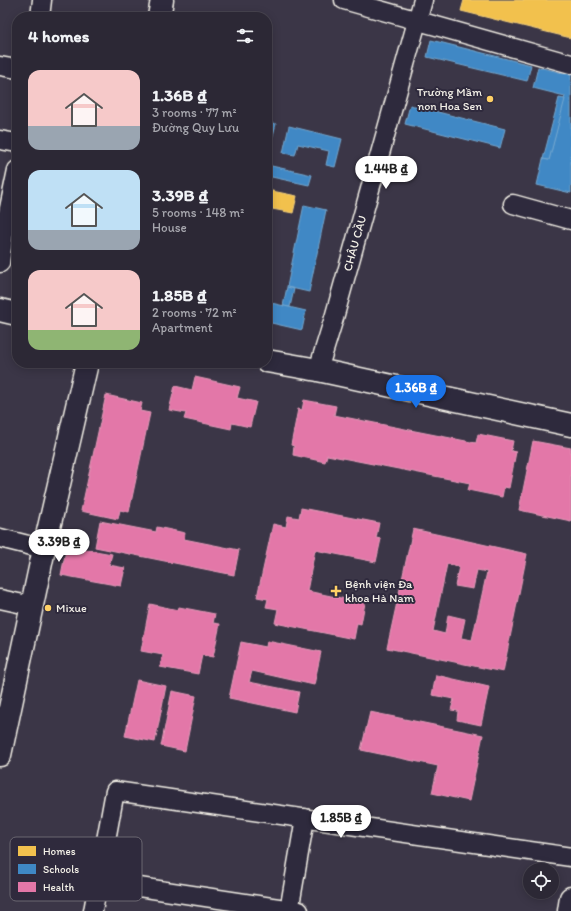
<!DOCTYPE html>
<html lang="en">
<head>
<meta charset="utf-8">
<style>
	:root { --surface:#2c2835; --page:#34303d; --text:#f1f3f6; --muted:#a6a6ad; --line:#484450; --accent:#1a73e8 }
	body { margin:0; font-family:Itim,sans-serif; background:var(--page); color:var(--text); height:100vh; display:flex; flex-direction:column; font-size:15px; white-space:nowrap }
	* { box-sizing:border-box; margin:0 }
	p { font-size:13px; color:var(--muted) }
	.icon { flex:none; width:22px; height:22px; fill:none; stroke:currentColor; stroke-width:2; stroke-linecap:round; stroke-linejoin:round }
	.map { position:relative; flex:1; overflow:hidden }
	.details { position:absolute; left:12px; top:12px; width:260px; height:356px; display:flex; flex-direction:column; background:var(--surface); border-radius:16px; box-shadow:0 2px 10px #0003,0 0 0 1px var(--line) }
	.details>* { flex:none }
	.fabs { position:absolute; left:523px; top:863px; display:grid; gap:8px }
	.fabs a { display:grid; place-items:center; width:36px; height:36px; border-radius:50%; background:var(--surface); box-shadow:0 2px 10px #0003,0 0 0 1px var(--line); font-size:20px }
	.price { position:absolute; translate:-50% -34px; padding:0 9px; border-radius:14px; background:#fff; color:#222; font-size:13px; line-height:26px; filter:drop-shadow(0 1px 2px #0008) }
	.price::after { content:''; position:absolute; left:50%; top:24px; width:12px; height:9px; margin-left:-6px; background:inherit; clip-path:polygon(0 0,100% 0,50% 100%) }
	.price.current { background:var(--accent); color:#fff }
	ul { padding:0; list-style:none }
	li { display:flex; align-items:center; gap:12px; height:100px; padding:0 16px }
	li span { display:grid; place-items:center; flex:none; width:112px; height:80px; border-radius:12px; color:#555 }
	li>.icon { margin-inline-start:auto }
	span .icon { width:48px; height:48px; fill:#fffc; stroke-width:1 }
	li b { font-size:17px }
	h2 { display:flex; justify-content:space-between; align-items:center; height:48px; padding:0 16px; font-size:17px }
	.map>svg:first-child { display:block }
	.homes { fill:#f2c14e; stroke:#f3cf7c }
	.schools { fill:#3f88c5; stroke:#75a8d0 }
	.health { fill:#e377a8; stroke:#e89cbb; fill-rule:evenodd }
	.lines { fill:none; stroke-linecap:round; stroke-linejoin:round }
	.minor-casing { stroke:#f4f1e8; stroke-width:21 }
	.tertiary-casing { stroke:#f4f1e8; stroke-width:25 }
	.minor { stroke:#2f2a3d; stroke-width:18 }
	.tertiary { stroke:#2f2a3d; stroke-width:22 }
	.poi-dot { fill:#ffd166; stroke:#2f2a3d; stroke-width:1.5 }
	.labels { text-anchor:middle; stroke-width:4; stroke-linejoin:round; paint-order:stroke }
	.poi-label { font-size:12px; fill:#f4f1e8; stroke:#2f2a3d; text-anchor:start }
	.street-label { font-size:12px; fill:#f4f1e8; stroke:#2f2a3d }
	.key { fill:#2f2a3d; stroke:#6a6670; stroke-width:1 }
	.key-label { font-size:11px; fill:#f4f1e8 }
</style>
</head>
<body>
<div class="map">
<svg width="571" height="911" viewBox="0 0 571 911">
	<rect width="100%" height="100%" fill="#3b3647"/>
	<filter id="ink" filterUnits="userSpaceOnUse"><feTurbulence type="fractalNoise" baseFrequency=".025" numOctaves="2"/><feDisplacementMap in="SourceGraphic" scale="8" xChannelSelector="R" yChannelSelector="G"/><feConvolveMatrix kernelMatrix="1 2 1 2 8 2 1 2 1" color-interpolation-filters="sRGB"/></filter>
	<g filter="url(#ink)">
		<g class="homes">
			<path d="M464,0H571V38L461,11Z"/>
			<path d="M267,190L297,196L293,213L267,208Z"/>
		</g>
		<g class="schools">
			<path d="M431,40L531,65L527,81L427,57Z"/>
			<path d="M538,67L571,75V193L537,185L543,159L549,160L565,96L533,88Z"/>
			<path d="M559,98L565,99L549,160L543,159Z"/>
			<path d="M410,105L505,129L500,148L405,124Z"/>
			<path d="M267,122L276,124L272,139L267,138Z"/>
			<path d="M289,126L342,139L335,167L326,165L329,151L298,144L295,155L283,153Z"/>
			<path d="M267,165L312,175L309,185L267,176Z"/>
			<path d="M304,205L326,210L309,292L287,287Z"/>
			<path d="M287,287L294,289L290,307L283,306Z"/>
			<path d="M267,302L306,311L302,330L267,322Z"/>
		</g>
		<g class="health">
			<path d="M195,377L240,387L237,398L256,402L250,427L232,423L231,429L184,419L186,413L169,410L175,386L192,390Z"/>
			<path d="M106,395L142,403L140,411L150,413L129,512L120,510L118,519L81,511Z"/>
			<path d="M304,400L336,406L334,415L476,443L478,434L513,441L511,451L516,452L509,488L504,487L502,497L468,490L470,483L327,455L325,462L293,455L294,446L291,445L298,409L302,410Z"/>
			<path d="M533,441L571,448V521L519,510Z"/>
			<path d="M301,508L379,523L376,538L381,539L376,562L315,550L307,591L365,603L361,624L357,623L354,639L275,623L278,609L266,607L268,599L257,597L273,524L286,527L288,516L299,518Z"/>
			<path d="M100,521L156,532L157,527L185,533L184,539L239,550L234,575L95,547Z"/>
			<path d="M413,529L527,554L503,672L387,648ZM447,564L459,566L455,586L473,589L477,570L487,572L472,640L461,638L465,619L448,615L445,634L433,631Z"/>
			<path d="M84,549L112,554L109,565L125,568L121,586L61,575L66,550L83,553Z"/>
			<path d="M150,604L178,610L179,607L215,614L213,623L220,624L213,657L202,655L198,674L160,667L163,655L141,651Z"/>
			<path d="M267,641L321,652L314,685L252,671L249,682L299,692L295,712L229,698L241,642L266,647Z"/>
			<path d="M436,675L489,687L481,725L457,720L458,711L451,710L454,699L432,695Z"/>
			<path d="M137,680L166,686L155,742L125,736Z"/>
			<path d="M172,691L196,696L185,751L161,746Z"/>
			<path d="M370,712L483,735L469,801L432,793L438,766L361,750Z"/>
		</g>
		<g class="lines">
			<defs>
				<g id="minor">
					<path d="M344,0L571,64"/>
					<path d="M40,17L42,0"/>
					<path d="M0,66L17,69"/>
					<path d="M0,140L17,143"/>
					<path d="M513,204L571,220"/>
					<path d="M0,263L4,232L17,170"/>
					<path id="s1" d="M318,370L334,318L423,0"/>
					<path d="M0,538L44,549"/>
					<path d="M0,599L32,606"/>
					<path d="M99,881L299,911"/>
					<path d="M93,911L115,791L571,857"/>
					<path d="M289,911L305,818"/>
				</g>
				<g id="tertiary">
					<path d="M159,17L162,0"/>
					<path d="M0,310L17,314"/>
					<path d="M267,361L318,370L571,425"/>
					<path d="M0,755L44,549L87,363"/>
					<path d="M569,911L571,898"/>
				</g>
			</defs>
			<use href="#minor" class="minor-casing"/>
			<use href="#tertiary" class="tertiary-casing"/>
			<use href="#minor" class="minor"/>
			<use href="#tertiary" class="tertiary"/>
		</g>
	</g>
	<g class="poi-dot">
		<circle cx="490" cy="99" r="4"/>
		<path d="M334 585h4v4h4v4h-4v4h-4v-4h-4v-4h4z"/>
		<circle cx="48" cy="608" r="4"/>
	</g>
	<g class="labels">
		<g class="poi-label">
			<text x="482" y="96" text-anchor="end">Trường Mầm<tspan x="482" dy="14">non Hoa Sen</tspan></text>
			<text x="345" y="588">Bệnh viện Đa<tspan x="345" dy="14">khoa Hà Nam</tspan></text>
			<text x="56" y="612">Mixue</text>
		</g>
		<g class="street-label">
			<text dy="4" stroke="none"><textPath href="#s1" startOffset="132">CHÂU CẦU</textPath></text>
		</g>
	</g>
	<rect x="10" y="837" width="132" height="64" rx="6" class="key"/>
	<rect x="18" y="846" width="18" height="10" fill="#f2c14e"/>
	<rect x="18" y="864" width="18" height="10" fill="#3f88c5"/>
	<rect x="18" y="882" width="18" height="10" fill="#e377a8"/>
	<g class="key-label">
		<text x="43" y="855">Homes</text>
		<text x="43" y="873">Schools</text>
		<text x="43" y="891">Health</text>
	</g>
</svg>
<div class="fabs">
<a><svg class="icon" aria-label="locate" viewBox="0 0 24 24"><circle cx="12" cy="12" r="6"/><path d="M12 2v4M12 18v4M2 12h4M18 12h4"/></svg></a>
</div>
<b class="price" style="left:386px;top:190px">1.44B ₫</b>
<b class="price current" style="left:416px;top:409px">1.36B ₫</b>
<b class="price" style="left:59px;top:563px">3.39B ₫</b>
<b class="price" style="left:341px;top:839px">1.85B ₫</b>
<section class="details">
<h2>4 homes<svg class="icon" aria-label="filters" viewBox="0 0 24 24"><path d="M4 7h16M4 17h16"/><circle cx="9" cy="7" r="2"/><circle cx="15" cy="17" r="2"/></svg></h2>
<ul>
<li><span style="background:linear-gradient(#f6c9c9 70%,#9aa5b1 0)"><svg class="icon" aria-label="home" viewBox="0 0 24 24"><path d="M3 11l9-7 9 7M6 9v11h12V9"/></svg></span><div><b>1.36B ₫</b><p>3 rooms · 77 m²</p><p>Đường Quy Lưu</p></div></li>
<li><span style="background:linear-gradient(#bfe0f5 75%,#9aa5b1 0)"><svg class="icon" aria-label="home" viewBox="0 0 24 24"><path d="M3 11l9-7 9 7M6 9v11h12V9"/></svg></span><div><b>3.39B ₫</b><p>5 rooms · 148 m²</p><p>House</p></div></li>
<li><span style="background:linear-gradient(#f6c9c9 75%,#8fb573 0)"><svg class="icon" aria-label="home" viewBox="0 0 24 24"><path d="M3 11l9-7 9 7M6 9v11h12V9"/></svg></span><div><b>1.85B ₫</b><p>2 rooms · 72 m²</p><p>Apartment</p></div></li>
</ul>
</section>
</div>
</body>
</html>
